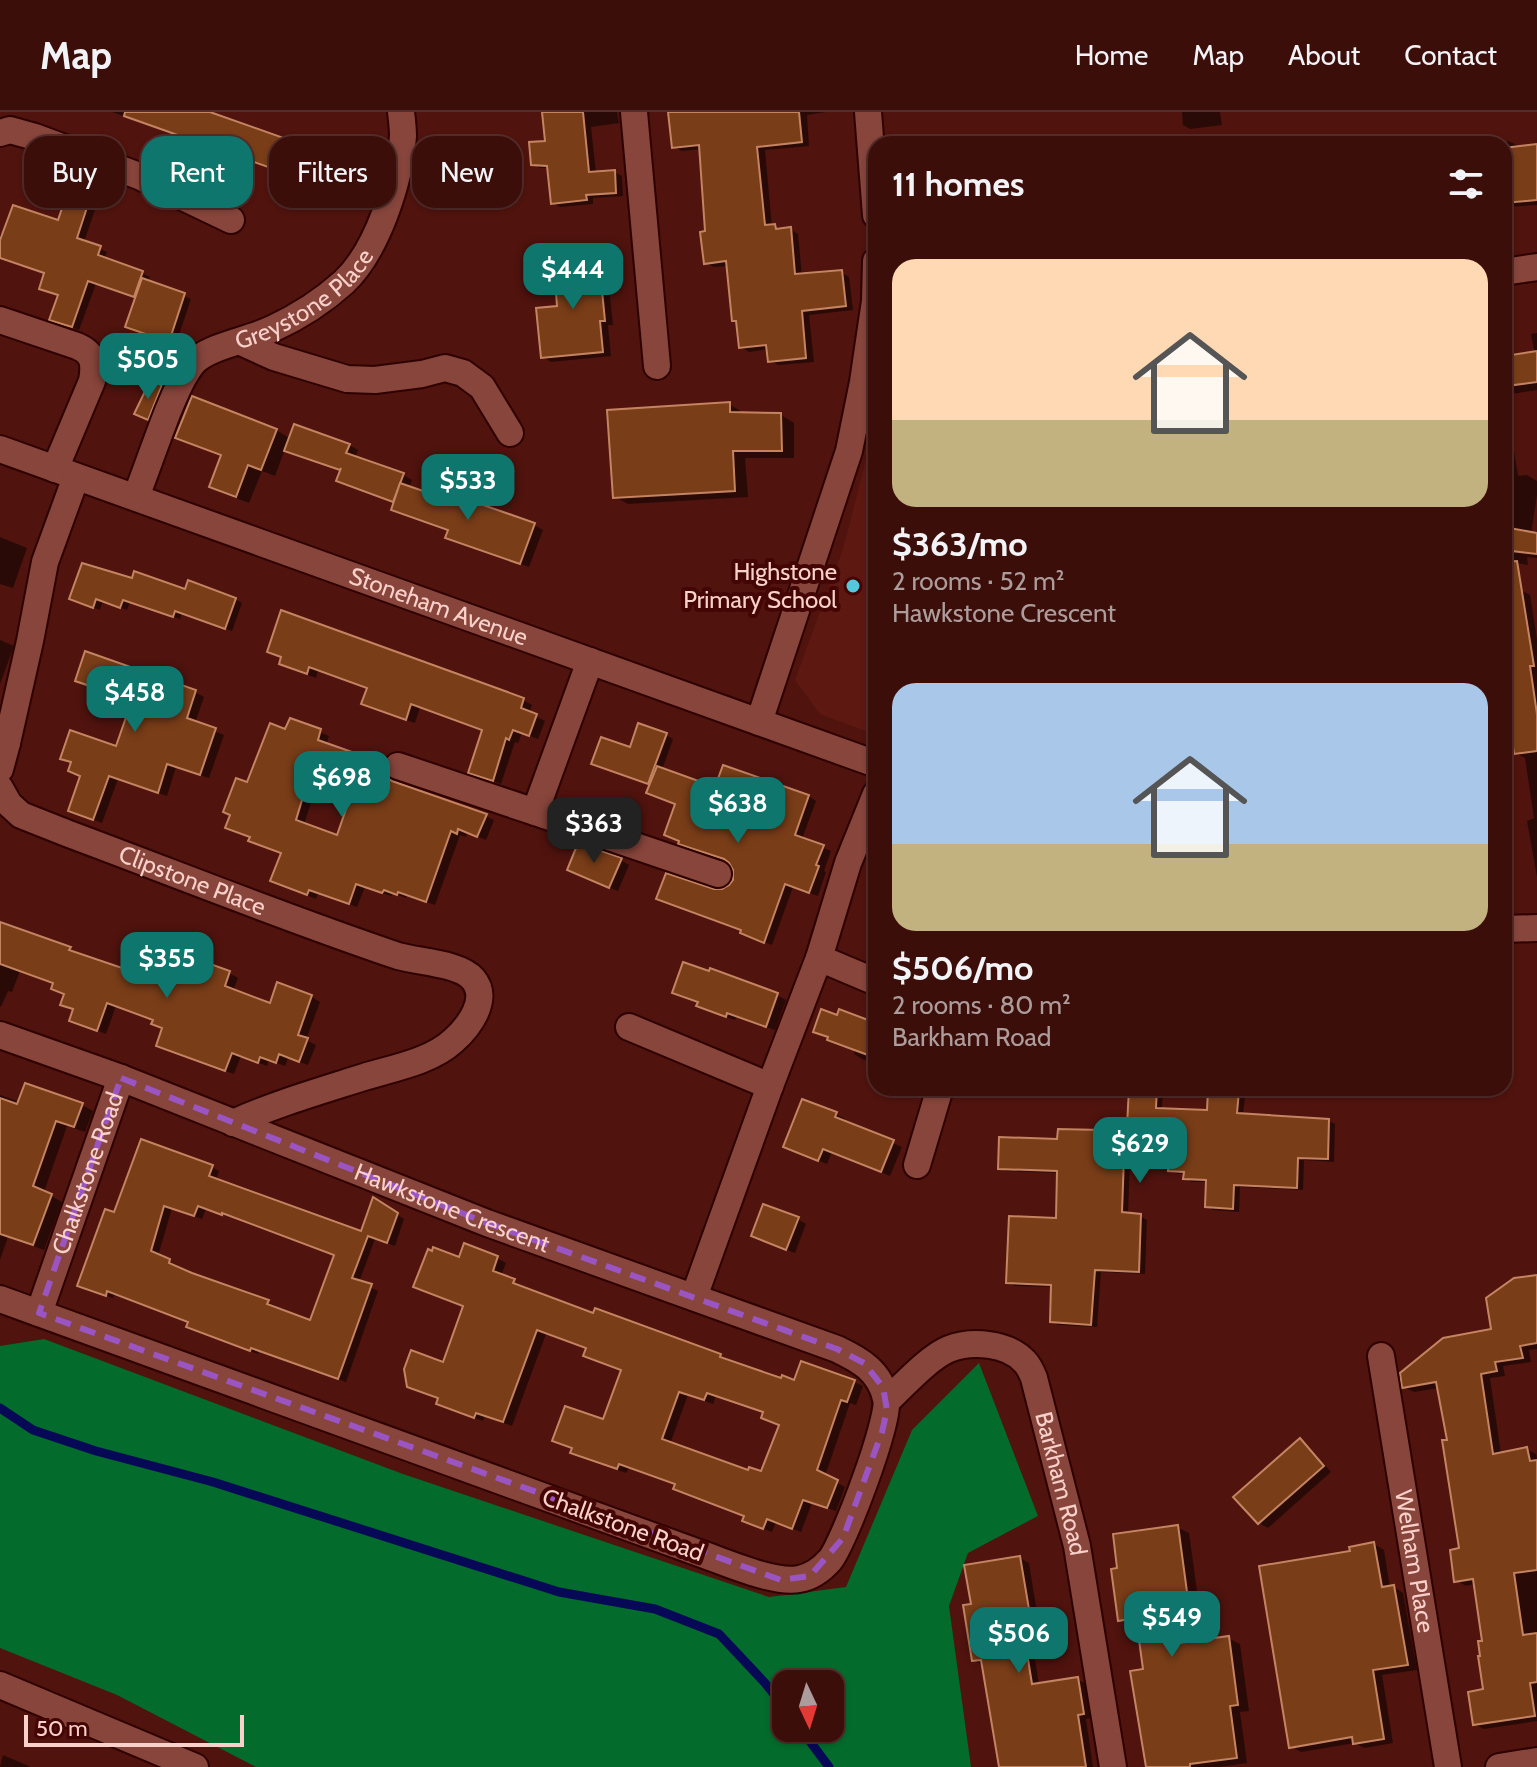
<!DOCTYPE html>
<html lang="en">
<head>
<meta charset="utf-8">
<style>
	:root { --surface:#3c0e0a; --page:#431713; --text:#f1f3f6; --muted:#ac9c9c; --line:#552e2b; --accent:#0f766e }
	body { margin:0; font-family:Cabin,sans-serif; background:var(--page); color:var(--text); height:100vh; display:flex; flex-direction:column; font-size:30px; white-space:nowrap }
	* { box-sizing:border-box; margin:0 }
	p { font-size:26px; color:var(--muted) }
	.icon { flex:none; width:44px; height:44px; fill:none; stroke:currentColor; stroke-width:2; stroke-linecap:round; stroke-linejoin:round }
	.map { position:relative; flex:1; overflow:hidden }
	.panel { position:absolute; left:868px; top:24px; width:644px; height:960px; display:flex; flex-direction:column; background:var(--surface); border-radius:24px; box-shadow:0 2px 6px #0004,0 0 0 2px var(--line) }
	.panel>* { flex:none }
	.guide { position:absolute; left:24px; top:24px; width:724px; height:72px; display:flex; gap:16px }
	.needle { width:52px; rotate:176deg }
	.buttons { position:absolute; left:772px; top:1558px; display:grid; gap:16px }
	.buttons a { display:grid; place-items:center; width:72px; height:72px; border-radius:16px; background:var(--surface); box-shadow:0 2px 6px #0004,0 0 0 2px var(--line); font-size:40px }
	.scale { position:absolute; left:24px; bottom:20px; width:220px; box-sizing:border-box; padding-left:8px; border:4px solid #f9d1ca; border-top:0; font-size:22px; line-height:28px; white-space:nowrap; color:#f9d1ca; -webkit-text-stroke:6px #440604; paint-order:stroke }
	.price { position:absolute; translate:-50% -68px; padding:0 18px; border-radius:16px; background:var(--accent); color:#fff; font-size:26px; line-height:52px; filter:drop-shadow(0 2px 4px #0008) }
	.price::after { content:''; position:absolute; left:50%; top:48px; width:24px; height:18px; margin-left:-12px; background:inherit; clip-path:polygon(0 0,100% 0,50% 100%) }
	.price.on { background:#222; color:#fff }
	ul { padding:0; list-style:none }
	li { display:grid; align-content:center; gap:16px; height:424px; padding:0 24px }
	li span { display:grid; place-items:center; height:248px; border-radius:24px; color:#555 }
	li>.icon { margin-inline-start:auto }
	span .icon { width:144px; height:144px; fill:#fffc; stroke-width:1 }
	li b { font-size:34px }
	h2 { display:flex; justify-content:space-between; align-items:center; height:96px; padding:0 24px; font-size:34px }
	.pill { padding:0 28px; border-radius:24px; background:var(--surface); box-shadow:0 2px 6px #0004,0 0 0 2px var(--line); font-size:28px; line-height:72px }
	.pill.on { background:var(--accent); color:#fff }
	header { display:flex; align-items:center; gap:48px; box-sizing:border-box; height:112px; padding:0 40px; background:var(--surface); border-bottom:2px solid var(--line) }
	header strong { font-size:38px }
	nav { display:flex; gap:44px; margin-inline-start:auto; font-size:28px }
	.map>svg:first-child { display:block }
	.built { fill:#5e1812 }
	.forest { fill:#036b2b; fill-rule:evenodd }
	.shadow { fill:#0007; fill-rule:evenodd }
	.lines { fill:none; stroke-linecap:round; stroke-linejoin:round }
	.stream { stroke:#080956; stroke-width:9 }
	.building { fill:#793d18; stroke:#c48462; stroke-width:2; fill-rule:evenodd }
	.street-casing { stroke:#2e0201; stroke-width:30 }
	.street { stroke:#87453c; stroke-width:26 }
	.marked { fill:none; stroke:#9a55c2; stroke-width:6; stroke-dasharray:16 10; stroke-linejoin:round }
	.poi-dot { fill:#53cadc; stroke:#440604; stroke-width:3 }
	.labels { text-anchor:middle; stroke-width:8; stroke-linejoin:round; paint-order:stroke }
	.street-label { font-size:24px; fill:#f9d1ca; stroke:#440604 }
	.poi-label { font-size:24px; fill:#f9d1ca; stroke:#440604; text-anchor:end }
</style>
</head>
<body>
<header>
<strong>Map</strong>
<nav><a>Home</a><a>Map</a><a>About</a><a>Contact</a></nav>
</header>
<div class="map">
<svg width="1537" height="1655" viewBox="0 0 1537 1655">
	<rect width="100%" height="100%" fill="#50130e"/>
	<path class="built" d="M876,309V623L820,602L795,568L843,437Z"/>
	<path class="forest" d="M44,1227L403,1362L769,1485L846,1475L912,1318L979,1251L1038,1404L968,1441L949,1494L971,1655H256L117,1583L0,1536V1234ZM786,1572H830V1616H786Z"/>
	<g class="shadow">
		<path d="M112,0H206L294,32L303,37L293,64Z"/>
		<path d="M544,0H617L619,11L591,15L596,61L614,60L622,64L623,84L593,86V92L560,95L553,91L549,56H540L533,52L547,31Z"/>
		<path d="M670,0H826L807,3L809,34L765,38L772,115L781,118L790,117L798,122L802,164L841,160L849,165L853,198L809,203L814,250L778,253L770,248L769,237L749,240L741,235L738,211L734,208L729,154L714,155L706,151L708,121L702,37L682,39L674,35Z"/>
		<path d="M1182,0H1220L1222,13L1190,17L1183,13Z"/>
		<path d="M1508,29L1517,33V36L1537,33V93L1507,95L1504,93V32H1485Z"/>
		<path d="M92,79L100,83L84,130L107,140L104,147L142,161L150,165L148,170L191,187L176,232L135,218L138,186L96,172L79,218L59,211L52,207L60,184L41,176L46,162L0,146V122L4,123L59,111Z"/>
		<path d="M593,142L602,147L604,173L609,175L613,213H608L611,244L551,250L543,245L563,183Z"/>
		<path d="M1537,221V278L1505,283L1518,364L1527,363L1537,369V383L1531,422L1537,423V446L1527,445L1528,453L1504,449V246L1535,242L1531,222Z"/>
		<path d="M161,275L169,280L157,311L146,306Z"/>
		<path d="M729,292L742,300V302L781,303L794,311V346H745L748,385L628,392L615,385Z"/>
		<path d="M276,318L291,327L349,333L358,338L355,346L403,363L412,368L409,376L459,394L534,413L543,418L529,455L456,430L448,425L450,419L402,402L393,397L395,391L348,374L339,369L342,359L295,343L285,337L275,364L262,359L249,391L225,382L211,375L223,345L191,332L177,325Z"/>
		<path d="M0,425L27,436L13,476L0,472Z"/>
		<path d="M133,469L235,487L242,491L232,519L182,501L180,507L130,490L127,498L103,489L100,498L78,490Z"/>
		<path d="M1521,478L1530,483L1537,527V765L1527,709L1534,706L1525,646L1516,641L1504,559V481Z"/>
		<path d="M0,528L14,534L0,572Z"/>
		<path d="M269,539L523,588L532,593L529,601L545,609L538,627L522,621L518,631L515,630L501,672L470,660L484,620L420,595L415,611L372,596L369,576L318,559L316,566L289,556L281,551L283,546Z"/>
		<path d="M77,568L195,580L204,585L195,611L224,623L209,666L176,655L167,684L118,667L102,711L70,698L82,665L73,652L62,646L117,636L134,589L86,573Z"/>
		<path d="M291,608L329,624L326,633L382,653L391,658V664L394,671L486,704L494,708L486,728L467,720L466,725L460,723L435,793L407,783L406,786L393,781L391,784L365,775L357,795L318,781L316,787L281,773L283,741L228,715L248,673L286,620ZM318,668L354,681L338,726L304,713Z"/>
		<path d="M666,623L673,627L662,658L716,678L724,655L809,684L816,689L802,727L831,739L824,759L826,760L818,784L793,775L772,833L751,825L743,819L666,790L721,780L730,775L735,767L731,749L688,735L666,723L677,692L652,673L600,655L631,637Z"/>
		<path d="M621,748L629,753L618,779L578,763Z"/>
		<path d="M0,812L70,837L123,859L229,861L238,866L233,879L271,894L278,873L312,885L320,890L306,928L316,933L308,953L288,946L285,954L269,948L267,954L241,944L234,962L167,938L158,933L162,916L154,911V908L116,894L106,922L71,908L75,898L62,892L66,883L53,876L55,872L20,859L12,880L8,879L1,895L0,894Z"/>
		<path d="M675,880L777,883L786,888L775,918L736,905L735,908L707,898L699,893V891Z"/>
		<path d="M867,906L876,909V952L862,947L854,942L855,938L838,932L816,919L866,909Z"/>
		<path d="M1131,976H1159L1163,978L1162,998L1208,1000L1238,981L1245,985L1243,1003L1329,1009L1335,1012L1334,1050L1304,1048L1303,1078L1240,1075L1239,1100L1213,1098L1207,1094L1208,1070H1192L1185,1066V1062H1177L1170,1058L1171,1050L1130,1048L1128,1103L1140,1104L1147,1108L1145,1162L1101,1160L1097,1215L1058,1213L1052,1209L1053,1175L1015,1174L1008,1170L1058,1108L1059,1061L1006,1059L1000,1055L1059,1029L1129,1016Z"/>
		<path d="M0,983L20,990L82,993L93,999L85,1020L67,1014L44,1080L62,1090L44,1138L8,1125L0,1148Z"/>
		<path d="M803,989L836,1002L845,1007L844,1010L902,1035L890,1064L832,1040L827,1052L794,1039Z"/>
		<path d="M212,1055L219,1059L216,1069L362,1122L374,1088L404,1107L395,1134L375,1127L359,1170L378,1179L346,1270L259,1238L258,1242L195,1219L188,1214L190,1210L115,1182L113,1186L87,1177L116,1103ZM172,1096L202,1107L206,1097L230,1105V1104L336,1143L311,1211L274,1197L275,1194L268,1190L176,1156L177,1153L158,1144Z"/>
		<path d="M798,1107L806,1112L795,1141L762,1128Z"/>
		<path d="M497,1146L506,1151L501,1164L522,1174L521,1177L594,1204L720,1244L729,1249L782,1269L854,1270L863,1274L856,1293L850,1291L825,1364L845,1375L836,1399L812,1391L801,1420L776,1410L772,1420L753,1413L746,1405L684,1381L676,1377L677,1373L629,1356L626,1361L581,1345L572,1340L604,1310L623,1258L586,1243L588,1237L546,1222L512,1314L485,1304L483,1309L447,1296L440,1287L408,1274L445,1252L465,1195L415,1175L460,1147ZM688,1283L713,1292L716,1284L765,1301L764,1305L781,1314L762,1362L749,1361L670,1332Z"/>
		<path d="M1537,1165V1237L1529,1238L1531,1250L1503,1254L1505,1264L1490,1266L1501,1342L1526,1337L1536,1342L1537,1348V1609L1484,1617L1474,1612L1485,1579L1484,1531L1475,1472L1466,1474L1456,1468L1462,1438L1449,1329L1439,1276L1414,1280L1404,1275L1494,1219Z"/>
		<path d="M1300,1329L1308,1334L1331,1360L1268,1416L1259,1411Z"/>
		<path d="M1177,1415L1189,1421L1198,1486L1175,1489L1181,1532L1228,1526L1240,1532L1249,1599L1240,1600L1247,1651L1219,1655H1148L1145,1559L1139,1513L1131,1514L1120,1508Z"/>
		<path d="M1374,1432L1384,1438L1390,1476L1394,1475L1403,1481L1417,1558L1382,1563L1393,1631L1364,1636L1355,1631L1301,1640L1291,1634L1352,1441Z"/>
		<path d="M1020,1446L1029,1451L1038,1507L1029,1508L1039,1573L1077,1567L1086,1572L1092,1606L1086,1607L1093,1655H1001L984,1554L974,1548L973,1494Z"/>
		<path d="M3,1643L31,1655H0Z"/>
	</g>
	<g class="lines">
		<g class="stream">
			<path d="M0,1296L33,1318L96,1339L213,1370L559,1480L655,1497L719,1522L765,1571L786,1597"/>
			<path d="M800,1616L829,1655"/>
		</g>
	</g>
	<g class="building">
		<path d="M125,0H210L295,30L285,61L124,4Z"/>
		<path d="M542,0H583L589,60L615,58L616,81L586,83L587,88L551,92L547,54L531,53L529,30L545,29Z"/>
		<path d="M668,0H799L802,30L757,35L765,113L775,112L776,117L791,115L795,162L842,158L846,194L802,199L806,246L768,250L766,233L739,236L736,209H732L726,149L704,152L700,120L705,119L699,33L672,36Z"/>
		<path d="M1537,32V88L1504,91V36Z"/>
		<path d="M71,70L93,77L77,126L101,134L98,143L143,159L134,185L88,169L72,215L49,208L58,183L39,177L44,161L0,146V128L13,93L58,108Z"/>
		<path d="M593,140L596,169L601,168L605,209H600L603,240L541,246L536,196L557,194L556,181H561L557,143Z"/>
		<path d="M142,166L185,181L169,230L125,215Z"/>
		<path d="M1537,239V270L1506,274L1504,244Z"/>
		<path d="M150,269L162,273L148,308L134,302Z"/>
		<path d="M192,284L277,317L261,358L248,353L236,385L209,375L221,343L175,326Z"/>
		<path d="M730,290V300L781,301L782,339H733L735,379L613,386L607,298Z"/>
		<path d="M294,312L350,332L346,341L404,361L393,390L336,369L341,356L340,358L284,339Z"/>
		<path d="M400,371L458,391L460,385L535,411L520,452L445,426L448,418L391,398Z"/>
		<path d="M1504,415L1537,421V442L1504,438Z"/>
		<path d="M1517,449L1534,554H1530L1537,602V639L1514,642L1504,571V450Z"/>
		<path d="M82,451L132,466L134,459L185,477L188,468L236,486L225,517L175,499L173,505L123,488L120,496L96,487L93,496L69,487Z"/>
		<path d="M281,498L524,586L521,596L537,602L529,624L513,618L509,628L506,626L493,669L468,661L482,618L411,592L406,608L361,592L367,576L309,555L307,562L279,552L281,545L267,540Z"/>
		<path d="M85,539L196,578L187,606L216,616L200,663L167,652L158,681L109,664L93,708L68,699L80,664L68,659L71,650L60,647L70,618L116,634L132,588L75,569Z"/>
		<path d="M290,606L321,617L318,628L383,651V658L386,664L392,669L487,702L477,725L458,717L457,722L451,719L426,790L398,780L397,783L384,778L382,781L356,772L349,792L309,778L307,783L270,769L281,741L248,729L250,725L225,716L230,703L223,700L236,666L247,670L270,611L285,617ZM309,665L352,680L337,723L296,708Z"/>
		<path d="M638,611L667,621L648,672L591,652L601,625L630,635Z"/>
		<path d="M723,653L809,683L795,723L824,733L816,753L819,754L809,781L785,772L764,831L740,821L741,818L656,787L666,761L714,777H722L729,773L733,768V758L729,751L724,747L678,732L679,729L664,723L675,692L646,681L657,654L715,675Z"/>
		<path d="M578,731L622,746L609,776L567,758Z"/>
		<path d="M0,810L71,835L69,838L122,856L129,837L184,857L188,844L230,859L225,874L270,891L277,870L312,883L298,923L308,926L299,950L279,942L276,951L260,945L258,951L232,941L225,959L156,934L162,916L151,912L153,908L107,891L97,919L69,909L73,897L60,893L64,882L51,877L53,871L0,852Z"/>
		<path d="M683,850L709,859L710,856L778,881L766,915L727,901L726,905L696,894L698,890L672,881Z"/>
		<path d="M821,897L837,903L839,897L876,911V946L827,928L828,925L813,920Z"/>
		<path d="M25,971L83,991L74,1015L56,1009L33,1074L52,1082L33,1133L0,1122V986L17,992Z"/>
		<path d="M1129,976H1157L1156,996L1207,998L1208,978L1239,979L1237,1001L1329,1007L1328,1047L1298,1046L1297,1076L1234,1073L1233,1097L1205,1095L1206,1068L1183,1067L1184,1060L1168,1059L1169,1047L1124,1045L1122,1100L1141,1102L1139,1160L1095,1158L1091,1213L1050,1210L1051,1173L1006,1171L1009,1104L1056,1106L1057,1059L998,1057L999,1025L1057,1027L1058,1017L1102,1018V1013L1127,1014Z"/>
		<path d="M802,987L837,1000L835,1005L894,1028L881,1060L823,1037L818,1049L783,1035Z"/>
		<path d="M141,1027L213,1053L209,1064L361,1119L373,1085L398,1101L387,1131L368,1124L352,1166L372,1172L338,1267L251,1236L250,1239L186,1215L188,1210L107,1179L106,1184L77,1174L105,1097L114,1100ZM164,1094L194,1104L198,1094L222,1103V1101L334,1143L310,1208L267,1192L269,1188L192,1161L169,1151L170,1147L151,1139Z"/>
		<path d="M763,1092L799,1105L786,1138L751,1124Z"/>
		<path d="M464,1131L498,1144L493,1159L515,1167L513,1171L593,1201L595,1196L721,1242L720,1245L781,1266L782,1263L794,1268L801,1249L855,1268L847,1290L841,1288L817,1358L838,1368L827,1396L803,1388L792,1417L767,1407L763,1417L742,1409L744,1404L673,1377L675,1372L619,1352L617,1357L570,1341L572,1336L552,1329L565,1294L603,1307L621,1258L583,1244L586,1236L537,1218L503,1310L476,1301L474,1306L436,1292L438,1286L407,1275L404,1257L411,1238L443,1250L463,1194L413,1175L428,1137L432,1139L433,1135L459,1145ZM679,1280L704,1288L707,1281L763,1300L761,1306L779,1313L761,1359L749,1355L748,1358L662,1327Z"/>
		<path d="M1537,1163V1231L1520,1234L1523,1246L1495,1250L1497,1259L1481,1262L1493,1342L1527,1335L1530,1349L1537,1348V1458L1514,1461L1523,1523L1537,1521V1570L1530,1571L1535,1604L1473,1613L1468,1580L1483,1577L1478,1544H1480L1478,1529H1482L1473,1467L1454,1470L1450,1438L1459,1436L1442,1328H1447L1436,1270L1402,1276L1400,1261L1443,1226L1491,1217L1486,1186L1514,1166Z"/>
		<path d="M1300,1326L1324,1354L1258,1412L1233,1385Z"/>
		<path d="M1178,1413L1187,1480L1164,1484L1171,1532L1229,1524L1238,1593L1230,1594L1237,1646L1190,1652V1655H1146L1130,1559L1143,1557L1136,1506L1118,1509L1111,1457L1117,1456L1113,1422Z"/>
		<path d="M1374,1430L1382,1475L1394,1473L1408,1553L1373,1558L1384,1627L1353,1632L1352,1625L1289,1636L1259,1454L1350,1439L1349,1435Z"/>
		<path d="M1020,1444L1030,1503L1021,1504L1032,1572L1078,1565L1084,1602L1078,1603L1086,1655H999L981,1548L972,1549L963,1493L971,1492L964,1453Z"/>
	</g>
	<g class="lines">
		<defs>
			<g id="street">
				<path d="M634,0L657,254"/>
				<path d="M868,0L876,103"/>
				<path d="M0,21L10,18L35,25L139,64L231,108"/>
				<path d="M1504,160L1537,155"/>
				<path d="M0,208L77,234C94,241 95,252 92,269L55,357"/>
				<path d="M241,230L274,245L347,267L375,268L422,262L445,256L463,261L482,275L510,321"/>
				<path id="s1" d="M0,337L876,652"/>
				<path id="s2" d="M136,385C147,356 157,327 168,299C175,283 182,263 194,250C209,234 250,228 272,217C298,205 323,189 344,170C377,139 400,69 403,24C403,16 402,8 401,0"/>
				<path d="M590,549L535,700L718,762"/>
				<path d="M759,610L849,339L863,270L875,189L876,149"/>
				<path d="M0,629L7,631L30,529L45,450L76,365"/>
				<path d="M398,654L535,700"/>
				<path d="M0,657L7,631"/>
				<path id="s3" d="M0,676L9,692L21,703L69,722C179,763 288,807 398,844C418,850 459,851 473,867C490,887 469,915 453,929C430,950 393,956 364,965C320,979 275,992 233,1011"/>
				<path d="M1504,817L1537,816"/>
				<path d="M819,846L876,870"/>
				<path d="M629,915L770,974"/>
				<path id="s4" d="M0,923L121,966L487,1111L837,1237C860,1248 880,1259 886,1287C891,1306 844,1431 830,1448C822,1457 811,1465 799,1467C774,1472 725,1450 699,1441L0,1187"/>
				<path d="M917,1053L940,976"/>
				<path d="M694,1185L770,974L819,846L848,751L876,682"/>
				<path id="s5" d="M39,1201L121,966"/>
				<path id="s6" d="M1381,1244L1448,1655"/>
				<path id="s7" d="M887,1289C903,1274 929,1245 949,1237C972,1228 1008,1231 1025,1250C1029,1254 1032,1261 1034,1266L1077,1434L1113,1655"/>
				<path d="M0,1573L195,1655"/>
				<path d="M1499,1655L1537,1649"/>
			</g>
		</defs>
		<use href="#street" class="street-casing"/>
		<use href="#street" class="street"/>
	</g>
	<path class="marked" d="M121,966L487,1111L837,1237L864,1251L883,1275L887,1298L882,1320L843,1426L810,1464L781,1468L39,1201Z"/>
	<circle class="poi-dot" cx="853" cy="474" r="8"/>
	<g class="labels">
		<g class="street-label">
			<text dy="8" stroke="none"><textPath href="#s2" startOffset="276">Greystone Place</textPath></text>
			<text dy="8" stroke="none"><textPath href="#s1" startOffset="466">Stoneham Avenue</textPath></text>
			<text dy="8" stroke="none"><textPath href="#s3" startOffset="218">Clipstone Place</textPath></text>
			<text dy="8" stroke="none"><textPath href="#s5" startOffset="148">Chalkstone Road</textPath></text>
			<text dy="8" stroke="none"><textPath href="#s4" startOffset="484">Hawkstone Crescent</textPath></text>
			<text dy="8" stroke="none"><textPath href="#s7" startOffset="290">Barkham Road</textPath></text>
			<text transform="translate(623 1413) rotate(20)" y="8">Chalkstone Road</text>
			<text dy="8" stroke="none"><textPath href="#s6" startOffset="208">Welham Place</textPath></text>
		</g>
		<g class="poi-label">
			<text x="837" y="468">Highstone<tspan x="837" dy="28">Primary School</tspan></text>
		</g>
	</g>
</svg>
<div class="buttons">
<a><svg class="needle" viewBox="-14 -14 28 28"><path d="M0-13l5 13h-10z" fill="#e53935"/><path d="M0 13l5-13h-10z" fill="#ac9c9c"/></svg></a>
</div>
<div class="scale">50 m</div>
<b class="price" style="left:573px;top:199px">$444</b>
<b class="price" style="left:148px;top:289px">$505</b>
<b class="price" style="left:468px;top:410px">$533</b>
<b class="price" style="left:135px;top:622px">$458</b>
<b class="price" style="left:342px;top:707px">$698</b>
<b class="price" style="left:738px;top:733px">$638</b>
<b class="price on" style="left:594px;top:753px">$363</b>
<b class="price" style="left:167px;top:888px">$355</b>
<b class="price" style="left:1140px;top:1073px">$629</b>
<b class="price" style="left:1172px;top:1547px">$549</b>
<b class="price" style="left:1019px;top:1563px">$506</b>
<div class="guide">
<a class="pill">Buy</a>
<a class="pill on">Rent</a>
<a class="pill">Filters</a>
<a class="pill">New</a>
</div>
<section class="panel">
<h2>11 homes<svg class="icon" aria-label="filters" viewBox="0 0 24 24"><path d="M4 7h16M4 17h16"/><circle cx="9" cy="7" r="2"/><circle cx="15" cy="17" r="2"/></svg></h2>
<ul>
<li><span style="background:linear-gradient(#ffd9b3 65%,#c2b280 0)"><svg class="icon" aria-label="home" viewBox="0 0 24 24"><path d="M3 11l9-7 9 7M6 9v11h12V9"/></svg></span><div><b>$363/mo</b><p>2 rooms · 52 m²</p><p>Hawkstone Crescent</p></div></li>
<li><span style="background:linear-gradient(#a9c7e8 65%,#c2b280 0)"><svg class="icon" aria-label="home" viewBox="0 0 24 24"><path d="M3 11l9-7 9 7M6 9v11h12V9"/></svg></span><div><b>$506/mo</b><p>2 rooms · 80 m²</p><p>Barkham Road</p></div></li>
</ul>
</section>
</div>
</body>
</html>
